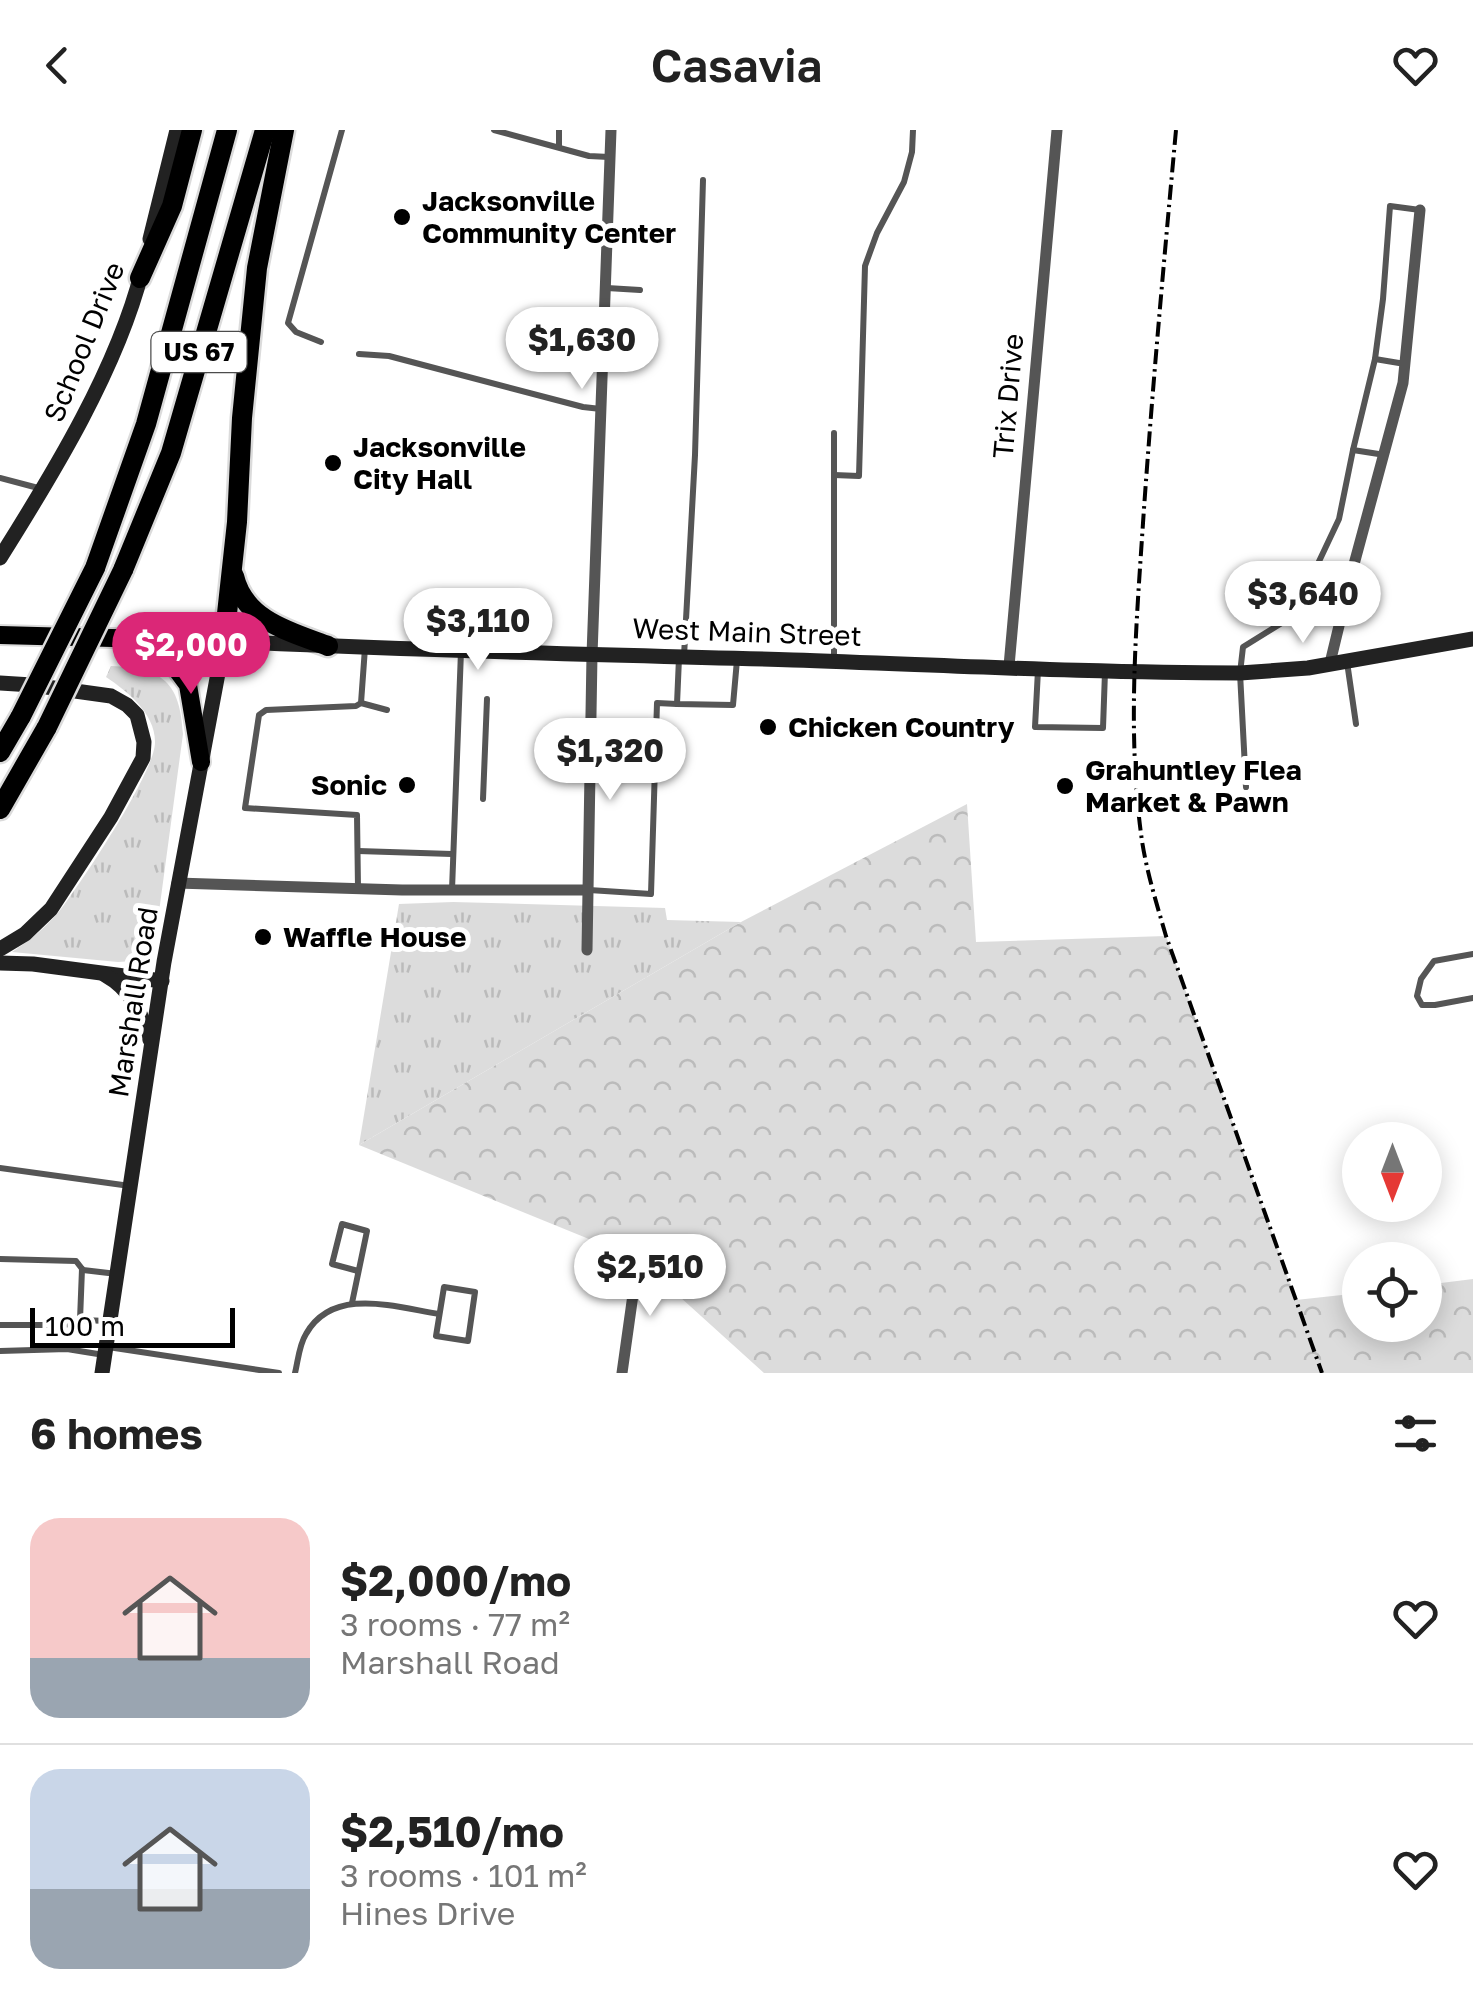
<!DOCTYPE html>
<html lang="en">
<head>
<meta charset="utf-8">
<style>
	:root { --surface:#fff; --page:#f2f2f2; --text:#222; --muted:#767676; --line:#e0e0e0; --accent:#db2777 }
	body { margin:0; font-family:"Golos Text",sans-serif; background:var(--page); color:var(--text); height:100vh; display:flex; flex-direction:column; font-size:38px; white-space:nowrap }
	* { box-sizing:border-box; margin:0 }
	p { font-size:32px; color:var(--muted) }
	.icon { flex:none; width:55px; height:55px; fill:none; stroke:currentColor; stroke-width:2; stroke-linecap:round; stroke-linejoin:round }
	.map { position:relative; height:1243px; overflow:hidden }
	.side { display:flex; flex-direction:column; background:var(--surface); flex:1 }
	.side>* { flex:none }
	.needle { width:65px; rotate:180deg }
	.tools { position:absolute; left:1342px; top:992px; display:grid; gap:20px }
	.tools a { display:grid; place-items:center; width:100px; height:100px; border-radius:50%; background:var(--surface); box-shadow:0 5px 25px #0003; font-size:50px }
	.scale { position:absolute; left:30px; bottom:25px; width:205px; box-sizing:border-box; padding-left:10px; border:5px solid #000; border-top:0; font-size:28px; line-height:35px; white-space:nowrap; color:#000; -webkit-text-stroke:8px #fff; paint-order:stroke }
	.price { position:absolute; translate:-50% -85px; padding:0 22px; border-radius:35px; background:#fff; color:#222; font-size:32px; line-height:65px; filter:drop-shadow(0 2px 5px #0008) }
	.price::after { content:''; position:absolute; left:50%; top:60px; width:30px; height:22px; margin-left:-15px; background:inherit; clip-path:polygon(0 0,100% 0,50% 100%) }
	.price.current { background:var(--accent); color:#fff }
	ul { padding:0; list-style:none }
	li { display:flex; align-items:center; gap:30px; height:250px; padding:0 30px }
	li+li { border-top:2px solid var(--line) }
	li span { display:grid; place-items:center; flex:none; width:280px; height:200px; border-radius:30px; color:#555 }
	li>.icon { margin-inline-start:auto }
	span .icon { width:120px; height:120px; fill:#fffc; stroke-width:1 }
	li b { font-size:42px }
	h2 { display:flex; justify-content:space-between; align-items:center; height:120px; padding:0 30px; font-size:42px }
	header { display:flex; justify-content:space-between; align-items:center; height:130px; padding:0 30px; background:var(--surface); font-size:45px; font-weight:600 }
	.map>svg:first-child { display:block }
	.grass { fill:url(#grass-tufts) }
	.forest { fill:url(#forest-crowns) }
	.lines { fill:none; stroke-linecap:round; stroke-linejoin:round }
	.primary-casing { stroke:#dbdbdb; stroke-width:22 }
	.highway-casing { stroke:#dbdbdb; stroke-width:25 }
	.lane { stroke:#555; stroke-width:6 }
	.street { stroke:#555; stroke-width:11 }
	.secondary { stroke:#222; stroke-width:15 }
	.primary { stroke:#000; stroke-width:18 }
	.highway { stroke:#000; stroke-width:20 }
	.rail { stroke:#000; stroke-width:4; stroke-dasharray:15 5 2.5 5; stroke-linecap:butt }
	.highway-bridge-casing { stroke:#dbdbdb; stroke-width:25; stroke-linecap:butt }
	.highway-bridge { stroke:#000; stroke-width:20 }
	.poi-dot { fill:#000; stroke:#fff; stroke-width:4 }
	.labels { text-anchor:middle; stroke-width:10; stroke-linejoin:round; paint-order:stroke }
	.shield { fill:#fff; stroke:#4c4c4c; stroke-width:2.5 }
	.shield-label { font-size:25px; font-weight:bold; fill:#000 }
	.poi-label { font-size:28px; font-weight:bold; fill:#000; stroke:#fff; text-anchor:start }
	.street-label { font-size:28px; fill:#000; stroke:#fff }
</style>
</head>
<body>
<header><svg class="icon" aria-label="back" viewBox="0 0 24 24"><path d="M15 5l-7 7 7 7"/></svg>Casavia<svg class="icon" aria-label="heart" viewBox="0 0 24 24"><path d="M12 20l-8-8c-3-5 5-10 8-4 3-6 11-1 8 4z"/></svg></header>
<div class="map">
<svg width="1473" height="1243" viewBox="0 0 1473 1243">
	<defs>
		<pattern id="grass-tufts" width="24" height="20" patternUnits="userSpaceOnUse" patternTransform="scale(2.5)"><rect width="24" height="20" fill="#dcdcdc"/><path d="M3 7l-1-3M5 7V3M7 7l1-3M15 17l-1-3M17 17v-4M19 17l1-3" fill="none" stroke="#bbb"/></pattern>
		<pattern id="forest-crowns" width="20" height="18" patternUnits="userSpaceOnUse" patternTransform="scale(2.5)"><rect width="20" height="18" fill="#dcdcdc"/><path d="M2 6a3 3 0 1 1 6 0M12 15a3 3 0 1 1 6 0" fill="none" stroke="#bbb"/></pattern>
	</defs>
	<rect width="100%" height="100%" fill="#fff"/>
	<g class="grass">
		<path d="M111,536C163,538 180,552 183,604L154,819L150,830L118,832L12,822C32,809 50,794 64,775C85,747 154,643 155,613C156,584 127,561 106,547Z"/>
		<path d="M453,772L665,778L667,790L741,792L359,1015L399,774Z"/>
	</g>
	<path class="forest" d="M967,674L976,812L1166,806L1296,1170L1360,1163V1195H1425V1155L1473,1149V1243H764L638,1129L359,1015L741,792Z"/>
	<g class="lines">
		<defs>
			<g id="primary">
				<path d="M0,505L224,511"/>
				<path d="M137,508L171,532L188,555L201,632"/>
			</g>
			<g id="highway">
				<path d="M140,148L172,76L192,0"/>
				<path d="M95,438L146,294L227,0"/>
				<path d="M123,440L171,323L265,0"/>
				<path d="M234,446C244,490 290,502 328,516"/>
				<path d="M224,511L237,392L242,288L257,138L284,0"/>
				<path d="M0,622L21,586"/>
				<path d="M0,679L47,597"/>
			</g>
		</defs>
		<use href="#primary" class="primary-casing"/>
		<use href="#highway" class="highway-casing"/>
		<g class="lane">
			<path d="M494,0L589,26L609,27"/>
			<path d="M559,17V0"/>
			<path d="M607,158L640,160"/>
			<path d="M321,212L296,202L288,193L342,0"/>
			<path d="M359,224L389,226L583,277L601,279"/>
			<path d="M1375,229L1383,169L1390,76L1420,80"/>
			<path d="M1353,320L1375,229L1405,234"/>
			<path d="M834,345L859,346L865,136L877,103L904,52L912,22L913,0"/>
			<path d="M0,348L42,359"/>
			<path d="M684,526L695,325L703,50"/>
			<path d="M679,528L677,574L733,575L737,530"/>
			<path d="M834,530V303"/>
			<path d="M1347,532L1356,594"/>
			<path d="M1038,540L1035,597L1103,598L1105,542"/>
			<path d="M361,573L387,580"/>
			<path d="M590,638L654,640"/>
			<path d="M1246,657L1240,543L1243,517L1306,478L1314,442L1339,389L1353,320L1385,325"/>
			<path d="M483,669L487,569"/>
			<path d="M358,721L452,724"/>
			<path d="M358,758L357,685L245,678L259,585L266,580L356,576L361,573L365,518"/>
			<path d="M452,760L461,521"/>
			<path d="M589,760L651,764L657,573L677,574"/>
			<path d="M1473,824L1434,831L1421,849L1417,866L1422,875H1435L1473,868"/>
			<path d="M0,1038L130,1056"/>
			<path d="M0,1129L76,1131L83,1140L117,1144"/>
			<path d="M444,1157L475,1162L468,1211L436,1206Z"/>
			<path d="M352,1173L367,1101L342,1094L332,1134L358,1141"/>
			<path d="M80,1190L82,1139"/>
			<path d="M0,1195H61L73,1194L82,1190L107,1191"/>
			<path d="M108,1217L279,1243"/>
			<path d="M0,1221L67,1219L104,1225"/>
			<path d="M295,1243C298,1231 299,1215 306,1204C333,1156 395,1177 439,1184"/>
		</g>
		<g class="street">
			<path d="M1330,533L1353,438L1403,253L1420,80"/>
			<path d="M1009,536L1057,0"/>
			<path d="M177,753L402,760H588"/>
			<path d="M587,820L592,525L611,0"/>
			<path d="M622,1243L638,1129"/>
		</g>
		<g class="secondary">
			<path d="M150,109L177,0"/>
			<path d="M0,428C54,342 117,239 142,141"/>
			<path d="M0,553L32,555L111,566L127,575L137,585L144,612L143,628L111,687L51,779L25,804L0,819"/>
			<path d="M0,833L33,834L162,851"/>
			<path d="M105,845C132,860 141,883 150,910"/>
			<path d="M102,1243L164,832L224,511C414,521 603,524 793,530C942,535 1091,543 1240,543L1308,538L1473,509"/>
		</g>
		<use href="#primary" class="primary"/>
		<use href="#highway" class="highway"/>
		<path class="rail" d="M1176,0C1164,131 1152,262 1143,393C1136,499 1127,605 1142,711C1147,743 1157,775 1166,806L1322,1243"/>
		<defs>
			<g id="highway-bridge">
				<path d="M21,586L95,438"/>
				<path d="M47,597L123,440"/>
			</g>
		</defs>
		<use href="#highway-bridge" class="highway-bridge-casing"/>
		<use href="#highway-bridge" class="highway-bridge"/>
	</g>
	<g class="poi-dot">
		<circle cx="402" cy="87" r="10"/>
		<circle cx="333" cy="333" r="10"/>
		<circle cx="768" cy="597" r="10"/>
		<circle cx="407" cy="655" r="10"/>
		<circle cx="1065" cy="656" r="10"/>
		<circle cx="263" cy="807" r="10"/>
	</g>
	<g class="labels">
		<rect class="shield" x="151.5" y="202" width="95" height="40" rx="8"/>
		<g class="shield-label">
			<text x="199" y="231">US 67</text>
		</g>
		<g class="poi-label">
			<text x="422" y="81">Jacksonville<tspan x="422" dy="32">Community Center</tspan></text>
			<text x="353" y="327">Jacksonville<tspan x="353" dy="32">City Hall</tspan></text>
			<text x="788" y="607">Chicken Country</text>
			<text x="1085" y="650">Grahuntley Flea<tspan x="1085" dy="32">Market &amp; Pawn</tspan></text>
			<text x="387" y="665" text-anchor="end">Sonic</text>
			<text x="283" y="817">Waffle House</text>
		</g>
		<g class="street-label">
			<text transform="translate(84 212) rotate(-68)" y="10">School Drive</text>
			<text transform="translate(1008 266) rotate(-85)" y="10">Trix Drive</text>
			<text transform="translate(747 502) rotate(2)" y="10">West Main Street</text>
			<text transform="translate(133 872) rotate(-81)" y="10">Marshall Road</text>
		</g>
	</g>
</svg>
<div class="tools">
<a><svg class="needle" viewBox="-14 -14 28 28"><path d="M0-13l5 13h-10z" fill="#e53935"/><path d="M0 13l5-13h-10z" fill="#767676"/></svg></a>
<a><svg class="icon" aria-label="locate" viewBox="0 0 24 24"><circle cx="12" cy="12" r="6"/><path d="M12 2v4M12 18v4M2 12h4M18 12h4"/></svg></a>
</div>
<div class="scale">100 m</div>
<b class="price" style="left:582px;top:262px">$1,630</b>
<b class="price" style="left:1303px;top:516px">$3,640</b>
<b class="price" style="left:478px;top:543px">$3,110</b>
<b class="price current" style="left:191px;top:567px">$2,000</b>
<b class="price" style="left:610px;top:673px">$1,320</b>
<b class="price" style="left:650px;top:1189px">$2,510</b>
</div>
<section class="side">
<h2>6 homes<svg class="icon" aria-label="filters" viewBox="0 0 24 24"><path d="M4 7h16M4 17h16"/><circle cx="9" cy="7" r="2"/><circle cx="15" cy="17" r="2"/></svg></h2>
<ul>
<li><span style="background:linear-gradient(#f6c9c9 70%,#9aa5b1 0)"><svg class="icon" aria-label="home" viewBox="0 0 24 24"><path d="M3 11l9-7 9 7M6 9v11h12V9"/></svg></span><div><b>$2,000/mo</b><p>3 rooms · 77 m²</p><p>Marshall Road</p></div><svg class="icon" aria-label="heart" viewBox="0 0 24 24"><path d="M12 20l-8-8c-3-5 5-10 8-4 3-6 11-1 8 4z"/></svg></li>
<li><span style="background:linear-gradient(#c9d6e8 60%,#9aa5b1 0)"><svg class="icon" aria-label="home" viewBox="0 0 24 24"><path d="M3 11l9-7 9 7M6 9v11h12V9"/></svg></span><div><b>$2,510/mo</b><p>3 rooms · 101 m²</p><p>Hines Drive</p></div><svg class="icon" aria-label="heart" viewBox="0 0 24 24"><path d="M12 20l-8-8c-3-5 5-10 8-4 3-6 11-1 8 4z"/></svg></li>
</ul>
</section>
</body>
</html>
